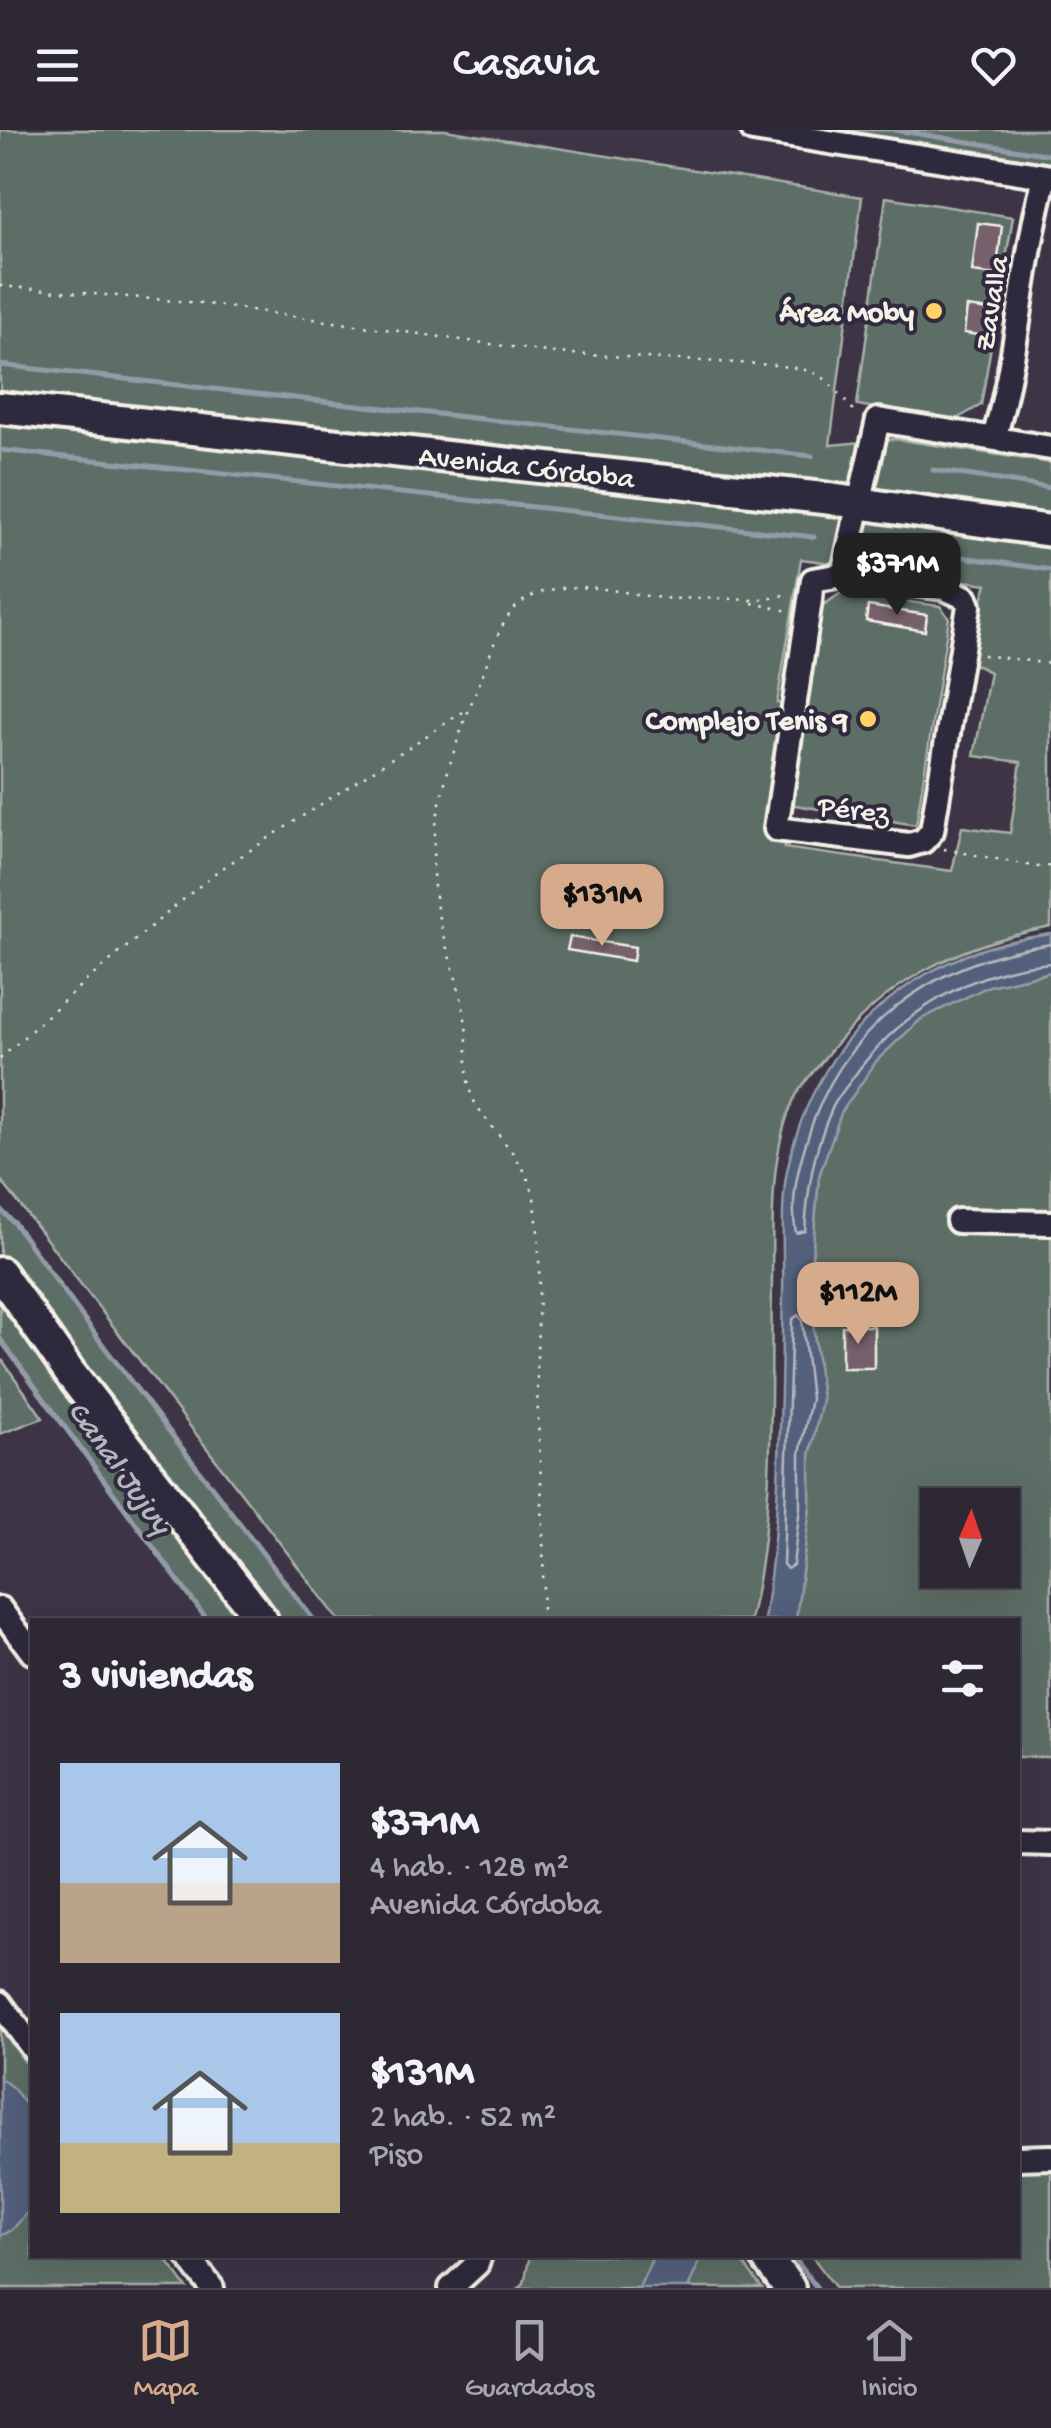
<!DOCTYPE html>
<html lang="es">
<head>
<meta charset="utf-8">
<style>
	:root { --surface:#2e2834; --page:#36303c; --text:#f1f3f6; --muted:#a7a6ac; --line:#49444f; --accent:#d6ab8b }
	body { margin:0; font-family:"Gochi Hand",sans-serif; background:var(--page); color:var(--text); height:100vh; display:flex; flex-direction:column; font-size:38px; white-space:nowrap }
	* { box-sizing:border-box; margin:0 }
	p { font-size:32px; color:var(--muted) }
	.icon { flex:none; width:55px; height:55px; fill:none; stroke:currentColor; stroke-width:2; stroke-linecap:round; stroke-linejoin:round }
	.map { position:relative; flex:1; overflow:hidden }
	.side { position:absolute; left:30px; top:1488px; width:990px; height:640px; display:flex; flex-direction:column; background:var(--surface); border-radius:0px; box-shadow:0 10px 40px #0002,0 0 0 2px var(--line) }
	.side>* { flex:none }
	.needle { width:65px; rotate:2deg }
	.tools { position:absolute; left:920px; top:1358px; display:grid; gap:20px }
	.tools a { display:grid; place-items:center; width:100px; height:100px; border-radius:0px; background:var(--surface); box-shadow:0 10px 40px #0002,0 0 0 2px var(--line); font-size:50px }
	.price { position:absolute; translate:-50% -85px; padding:0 22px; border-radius:20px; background:var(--accent); color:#111; font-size:32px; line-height:65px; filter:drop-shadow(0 2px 5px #0008) }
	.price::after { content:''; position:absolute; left:50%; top:60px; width:30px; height:22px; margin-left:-15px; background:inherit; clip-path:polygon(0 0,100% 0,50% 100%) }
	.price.selected { background:#222; color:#fff }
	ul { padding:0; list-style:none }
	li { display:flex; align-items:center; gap:30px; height:250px; padding:0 30px }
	li span { display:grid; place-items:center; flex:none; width:280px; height:200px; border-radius:0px; color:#555 }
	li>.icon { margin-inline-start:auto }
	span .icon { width:120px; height:120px; fill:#fffc; stroke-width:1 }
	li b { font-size:42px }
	h2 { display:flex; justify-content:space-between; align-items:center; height:120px; padding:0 30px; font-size:42px }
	header { display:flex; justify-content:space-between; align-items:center; height:130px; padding:0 30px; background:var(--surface); font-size:45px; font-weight:600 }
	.dock { display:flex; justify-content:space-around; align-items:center; height:140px; border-top:2px solid var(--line); background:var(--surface); font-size:28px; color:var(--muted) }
	.dock a { display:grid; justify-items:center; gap:5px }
	.dock .selected { color:var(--accent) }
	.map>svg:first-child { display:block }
	.green { fill:#5d6e66; stroke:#a8b0a7; stroke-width:2.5; fill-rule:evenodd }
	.water { fill:#53617c; stroke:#939ba7; stroke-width:2.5 }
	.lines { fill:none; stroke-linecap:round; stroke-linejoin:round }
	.shore { stroke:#b4b7bd; stroke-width:2.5 }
	.stream { stroke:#939ba7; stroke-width:5 }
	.building { fill:#75616c; stroke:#f4f1e8; stroke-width:2.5 }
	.minor-casing { stroke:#f4f1e8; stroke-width:30 }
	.major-casing { stroke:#f4f1e8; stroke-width:38 }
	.path { stroke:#f4f1e8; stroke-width:2.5; stroke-dasharray:2.5 8; stroke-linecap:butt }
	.minor { stroke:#2f2a3d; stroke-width:22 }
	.major { stroke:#2f2a3d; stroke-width:30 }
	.poi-dot { fill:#ffd166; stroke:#2f2a3d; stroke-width:4 }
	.labels { text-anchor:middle; stroke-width:8; stroke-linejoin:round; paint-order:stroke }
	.street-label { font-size:30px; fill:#f4f1e8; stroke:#2f2a3d }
	.poi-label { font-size:30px; font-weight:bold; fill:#f4f1e8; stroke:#2f2a3d; text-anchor:end }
	.water-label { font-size:32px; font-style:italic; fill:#b4b7bd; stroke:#2f2a3d }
</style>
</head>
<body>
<header><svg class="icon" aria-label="menu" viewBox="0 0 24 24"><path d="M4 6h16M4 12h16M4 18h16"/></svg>Casavia<svg class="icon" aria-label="heart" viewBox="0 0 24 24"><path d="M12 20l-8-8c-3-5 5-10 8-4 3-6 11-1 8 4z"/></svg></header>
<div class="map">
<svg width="1051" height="2158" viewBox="0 0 1051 2158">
	<rect width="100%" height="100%" fill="#3d3546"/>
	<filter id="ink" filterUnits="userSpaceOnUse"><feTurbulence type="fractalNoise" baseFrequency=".01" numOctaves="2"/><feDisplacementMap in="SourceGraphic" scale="20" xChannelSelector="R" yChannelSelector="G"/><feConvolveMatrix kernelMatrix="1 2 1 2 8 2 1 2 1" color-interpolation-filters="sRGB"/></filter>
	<g filter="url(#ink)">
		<g class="green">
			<path d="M0,0H445L862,67L830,315L895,309L1051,333V797C957,815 886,850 826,926C816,940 801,954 794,969C769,1025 773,1089 772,1149C770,1259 776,1384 750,1490H339L0,1049ZM801,429L987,454L979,478L971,533L990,542L974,626L1021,632L1010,703L962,697L952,741L784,718L789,674L916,695L949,488L940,476L841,463L822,476L805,577L777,573Z"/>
			<path d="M753,0H1051V47Z"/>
			<path d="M886,67L1013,87L981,275L953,291L857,275Z"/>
			<path d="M1051,842V1627H1018V1490H796L810,1377V1325L822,1270L809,1161L819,1046L841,982L877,930L921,889L989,856ZM938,1375H1002V1440H938Z"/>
			<path d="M0,1079L14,1093L106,1219L314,1490H207L0,1209Z"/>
			<path d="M0,1227L43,1288L0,1304Z"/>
			<path d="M0,1897L32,1942V2125H163L187,2158H0Z"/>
			<path d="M1018,2039H1051V2158H836L811,2125H1018Z"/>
			<path d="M530,2125H654L639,2158H519L524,2153Z"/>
			<path d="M702,2125H737L762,2158H688Z"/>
		</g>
		<g class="water">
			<path d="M1051,804V842L989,856L921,889L877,930L841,983L819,1046L809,1161L822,1270L810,1325V1377L796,1490H764C782,1382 780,1272 783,1163C784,1125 780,1077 787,1041C815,905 916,821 1051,804Z"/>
			<path d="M0,1948L13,1958L32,1982V2077L12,2100L0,2106Z"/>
			<path d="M654,2125H702L688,2158H639Z"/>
		</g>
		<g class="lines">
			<g class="shore">
				<path d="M1051,814C934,830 840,896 806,1013C797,1041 790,1074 796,1103L805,1101C808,1057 813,1022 831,981C835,970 845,959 852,949C897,884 971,839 1051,833"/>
				<path d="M798,1185L802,1190L811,1269L800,1323V1377L793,1435L787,1439L783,1434L792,1190Z"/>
			</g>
			<g class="stream">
				<path d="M894,0L1051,25"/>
				<path d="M0,235L812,326"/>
				<path d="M0,320L814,407"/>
				<path d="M933,340L1051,358"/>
				<path d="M887,416L1051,440"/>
				<path d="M0,1079L14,1093L106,1219L314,1490"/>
				<path d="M0,1209L207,1490"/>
				<path d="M792,2125L817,2158"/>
			</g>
		</g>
		<g class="building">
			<path d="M978,93L1002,96L996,145L972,142Z"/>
			<path d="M967,177L990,180L986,206L964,203Z"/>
			<path d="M868,476L927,485L925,501L866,491Z"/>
			<path d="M570,807L635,817L633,831L567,820Z"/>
			<rect x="842" y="1196" width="32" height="42"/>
		</g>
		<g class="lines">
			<defs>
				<g id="minor">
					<path d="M753,0L1051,47"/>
					<path d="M994,308C1019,223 1022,133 1045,47"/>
					<path d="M843,445L945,458L966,468L969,476L932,701L923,711L909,715L776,699L813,450Z"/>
					<path d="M843,445L878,290L1051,318"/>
					<path d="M958,1091L1051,1093"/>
					<path d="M0,1479L32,1522"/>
					<path d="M1018,1712L1051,1713"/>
					<path d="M0,1873L32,1917"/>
					<path d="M1018,2028L1051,2027"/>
					<path d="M187,2125L212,2158"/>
					<path d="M451,2158L477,2134L480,2125"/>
				</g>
				<g id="major">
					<path id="s1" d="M0,278L823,368L1051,401"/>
					<path d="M0,1143L70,1243L262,1490"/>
					<path d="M765,2125L789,2158"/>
				</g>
			</defs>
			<use href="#minor" class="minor-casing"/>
			<use href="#major" class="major-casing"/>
			<g class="path">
				<path d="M0,156L200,173L554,223L775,235C793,238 816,239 829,253C839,263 846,274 857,283"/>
				<path d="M752,473L788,481"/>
				<path d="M983,525L1051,534"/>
				<path d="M944,719L1038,737L1051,736"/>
				<path d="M0,929L80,856L215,743L466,580"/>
				<path d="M541,1490C548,1407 537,1323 537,1240C537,1185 543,1129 535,1074C530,1031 494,1006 474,971C463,950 469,919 466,896C462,857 444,818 437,778C422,701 452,622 480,551C490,527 500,487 522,472C564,444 617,463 662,468C680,470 698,467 715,468C742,469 764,474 790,462"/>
			</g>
			<use href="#minor" class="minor"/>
			<use href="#major" class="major"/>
		</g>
	</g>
	<g class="poi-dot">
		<circle cx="934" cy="181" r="10"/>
		<circle cx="868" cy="589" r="10"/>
	</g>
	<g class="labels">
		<g class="street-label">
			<text transform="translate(990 173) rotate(-81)" y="10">Zavalla</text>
			<text dy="10" stroke="none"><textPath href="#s1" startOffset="530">Avenida Córdoba</textPath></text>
			<text transform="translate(854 678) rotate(7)" y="10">Pérez</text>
		</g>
		<g class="poi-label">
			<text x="914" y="191">Área Moby</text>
			<text x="848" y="599">Complejo Tenis 9</text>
		</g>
		<g class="water-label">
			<text transform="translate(122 1336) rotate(54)" y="11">Canal Jujuy</text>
		</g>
	</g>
</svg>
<div class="tools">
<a><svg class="needle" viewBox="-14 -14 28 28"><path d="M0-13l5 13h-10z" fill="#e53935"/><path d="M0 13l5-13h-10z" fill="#a7a6ac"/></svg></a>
</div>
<b class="price selected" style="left:897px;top:488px">$371M</b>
<b class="price" style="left:602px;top:819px">$131M</b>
<b class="price" style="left:858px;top:1217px">$112M</b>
<section class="side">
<h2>3 viviendas<svg class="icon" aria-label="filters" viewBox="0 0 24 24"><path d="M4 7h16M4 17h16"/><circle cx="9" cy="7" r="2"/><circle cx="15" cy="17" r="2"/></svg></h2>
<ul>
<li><span style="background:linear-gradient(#a9c7e8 60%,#b9a48a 0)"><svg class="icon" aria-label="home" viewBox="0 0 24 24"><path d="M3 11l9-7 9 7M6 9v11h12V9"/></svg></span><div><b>$371M</b><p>4 hab. · 128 m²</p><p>Avenida Córdoba</p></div></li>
<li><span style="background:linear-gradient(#a9c7e8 65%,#c2b280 0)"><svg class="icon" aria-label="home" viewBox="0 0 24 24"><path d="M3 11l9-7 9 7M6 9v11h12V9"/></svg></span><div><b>$131M</b><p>2 hab. · 52 m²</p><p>Piso</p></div></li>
</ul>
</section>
</div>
<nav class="dock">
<a class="selected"><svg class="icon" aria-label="map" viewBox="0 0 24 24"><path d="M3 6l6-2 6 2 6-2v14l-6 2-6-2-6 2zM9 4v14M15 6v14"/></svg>Mapa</a>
<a><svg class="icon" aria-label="saved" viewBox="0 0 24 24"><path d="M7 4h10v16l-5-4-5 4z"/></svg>Guardados</a>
<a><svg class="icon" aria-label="home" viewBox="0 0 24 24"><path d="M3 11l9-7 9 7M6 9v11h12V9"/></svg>Inicio</a>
</nav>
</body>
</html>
